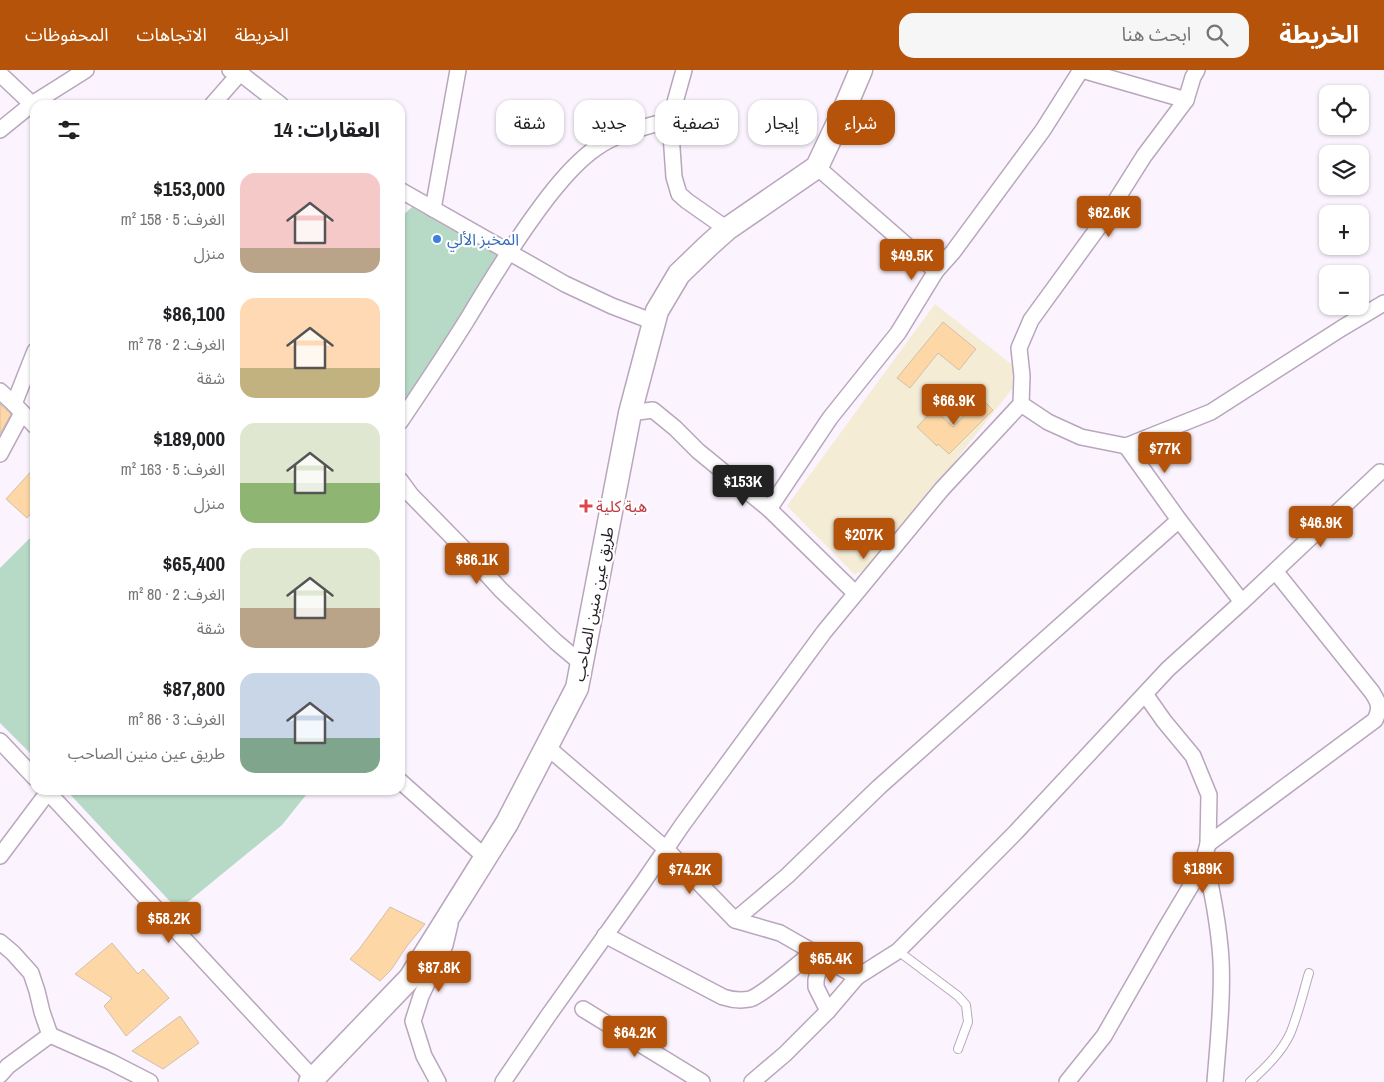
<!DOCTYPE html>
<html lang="ar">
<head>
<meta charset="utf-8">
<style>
	:root { --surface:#fff; --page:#f6f6f6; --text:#202124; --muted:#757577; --accent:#b45309 }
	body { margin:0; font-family:"Archivo Narrow","Noto Sans Arabic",sans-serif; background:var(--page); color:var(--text); direction:rtl; height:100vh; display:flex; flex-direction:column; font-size:19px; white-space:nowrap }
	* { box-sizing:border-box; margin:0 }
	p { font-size:16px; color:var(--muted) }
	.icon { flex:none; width:28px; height:28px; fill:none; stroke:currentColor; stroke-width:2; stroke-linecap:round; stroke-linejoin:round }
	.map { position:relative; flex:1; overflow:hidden; direction:ltr }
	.side { position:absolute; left:30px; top:30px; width:375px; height:695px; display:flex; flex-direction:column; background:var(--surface); border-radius:15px; box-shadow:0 1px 4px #0004; direction:rtl }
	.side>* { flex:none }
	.guide { position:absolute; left:420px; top:30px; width:475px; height:45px; direction:rtl; display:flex; gap:10px }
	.controls { position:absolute; left:1319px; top:15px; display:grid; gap:10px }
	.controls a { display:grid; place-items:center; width:50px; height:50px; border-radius:10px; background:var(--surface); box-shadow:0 1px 4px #0004; font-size:25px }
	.price { position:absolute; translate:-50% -42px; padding:0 11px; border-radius:5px; background:var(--accent); color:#fff; font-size:16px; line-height:32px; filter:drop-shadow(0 1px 2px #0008) }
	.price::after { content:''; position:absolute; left:50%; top:30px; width:15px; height:11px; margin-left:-8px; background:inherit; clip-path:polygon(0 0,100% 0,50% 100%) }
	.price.on { background:#222; color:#fff }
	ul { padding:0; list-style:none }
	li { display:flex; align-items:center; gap:15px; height:125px; padding:0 25px }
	li span { display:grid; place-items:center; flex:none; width:140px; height:100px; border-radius:15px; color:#555 }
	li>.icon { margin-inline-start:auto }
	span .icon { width:60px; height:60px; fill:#fffc; stroke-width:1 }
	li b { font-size:21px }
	h2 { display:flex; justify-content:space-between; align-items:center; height:60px; padding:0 25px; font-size:21px }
	.tag { padding:0 18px; border-radius:15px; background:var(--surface); box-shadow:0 1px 4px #0004; font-size:18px; line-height:45px }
	.tag.on { background:var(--accent); color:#fff }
	header { display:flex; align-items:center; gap:30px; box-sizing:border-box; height:70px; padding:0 25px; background:var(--accent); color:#fff }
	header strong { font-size:24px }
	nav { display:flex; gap:28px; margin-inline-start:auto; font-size:18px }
	.search { width:350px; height:45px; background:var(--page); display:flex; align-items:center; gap:12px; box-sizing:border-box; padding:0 18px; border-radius:15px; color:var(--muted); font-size:19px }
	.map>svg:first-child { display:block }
	.education { fill:#f5ecd6 }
	.green { fill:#b7dac7 }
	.building { fill:#fdd8a6; stroke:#d2c0a7 }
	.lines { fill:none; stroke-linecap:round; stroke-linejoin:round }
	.lane-casing { stroke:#b9a6bd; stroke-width:10 }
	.street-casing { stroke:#b9a6bd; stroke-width:18 }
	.secondary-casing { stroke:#b9a6bd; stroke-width:25 }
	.lane { stroke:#fff; stroke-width:8 }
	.street { stroke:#fff; stroke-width:15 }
	.secondary { stroke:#fff; stroke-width:22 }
	.shop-dot { fill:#3f7fe0; stroke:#fff; stroke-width:2 }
	.health-dot { fill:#e0444e; stroke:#fff; stroke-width:2 }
	.labels { text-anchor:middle; stroke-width:4.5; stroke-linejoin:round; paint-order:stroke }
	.shop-label { font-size:16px; fill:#366cbe; stroke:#fff; text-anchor:start }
	.health-label { font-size:16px; fill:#be3a42; stroke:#fff; text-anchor:start }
	.street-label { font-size:16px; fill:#241d26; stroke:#fff }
</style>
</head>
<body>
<header>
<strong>الخريطة</strong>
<div class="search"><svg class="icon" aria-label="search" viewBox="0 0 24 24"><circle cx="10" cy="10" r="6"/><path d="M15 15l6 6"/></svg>ابحث هنا</div>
<nav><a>الخريطة</a><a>الاتجاهات</a><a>المحفوظات</a></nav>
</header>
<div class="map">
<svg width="1384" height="1012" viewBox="0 0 1384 1012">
	<rect width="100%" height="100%" fill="#fbf3fd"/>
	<path class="education" d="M935,234L1016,298L1018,308L1012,319L869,500L854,504L787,436Z"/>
	<g class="green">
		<path d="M412,137L498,185L400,342V148Z"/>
		<path d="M35,463V688L0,653V498Z"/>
		<path d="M66,720H310L282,755L178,840Z"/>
	</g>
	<g class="building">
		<path d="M943,252L976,279L959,300L938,283L910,318L897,308Z"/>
		<path d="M981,328L993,340L949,384L938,374L937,376L917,357L934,339L953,357Z"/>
		<path d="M0,334L11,344L0,364Z"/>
		<path d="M35,397V439L27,448L6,429Z"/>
		<path d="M390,837L425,854L407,876L391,900L380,911L350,889L360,878Z"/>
		<path d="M112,873L138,904L143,899L169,928L126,966L104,936L112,928L75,904Z"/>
		<path d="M180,946L199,973L163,999L132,981Z"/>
	</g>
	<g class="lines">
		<defs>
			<g id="lane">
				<path d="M898,881L958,926L966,935L968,952L958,979"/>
				<path d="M1250,1012C1265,998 1281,983 1290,964C1298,945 1303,923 1309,903"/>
			</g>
			<g id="street">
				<path d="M230,0L240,3L281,35"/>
				<path d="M1082,0L1186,30"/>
				<path d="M0,4L35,37"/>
				<path d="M212,35L240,3L241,0"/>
				<path d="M670,50L674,107L679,124L687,131L727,159"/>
				<path d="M0,60L32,34L86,0"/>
				<path d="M817,97L936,201"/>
				<path d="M400,120L565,214L612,236L654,252"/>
				<path d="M433,139L458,0"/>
				<path d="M35,281L14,334L35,356"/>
				<path d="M0,321L14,334"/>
				<path d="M1021,334L1022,306L1019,278L1031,250L1103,151L1144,86L1186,30L1193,7L1197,0"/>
				<path d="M630,343L653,340L675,358L698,381L769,439L855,523"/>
				<path d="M400,352C423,318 445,285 467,250C492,208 518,166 548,127C562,109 577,91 596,78C617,63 645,57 670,50L684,0"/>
				<path d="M1126,376L1179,450"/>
				<path d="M0,384L22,343"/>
				<path d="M400,410L411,425L462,477L501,520L556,572L581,593"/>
				<path d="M769,439L830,348L898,263L936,201L953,182L1043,60L1081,0"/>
				<path d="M1242,532L1179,450L879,717L787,806L735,850L780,863L857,907L898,881L1016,762L1168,599L1242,532L1380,402"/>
				<path d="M0,671L35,708"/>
				<path d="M546,676L666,779L735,850"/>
				<path d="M400,711L485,787"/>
				<path d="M46,720L313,1008"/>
				<path d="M1208,774L1375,650C1381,637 1379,633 1372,622L1275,501"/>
				<path d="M0,786L48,722"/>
				<path d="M1205,788C1212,822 1219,856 1221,890C1223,929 1218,973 1215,1012"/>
				<path d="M605,865L723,927C732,930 740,931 750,929C763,925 800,892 813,882"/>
				<path d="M0,872L13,883L31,903L37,921L42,942L50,965"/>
				<path d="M822,887L816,910V917L828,941"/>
				<path d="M583,939L702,1012"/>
				<path d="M0,1005L8,996L50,965L111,992L150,1012"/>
				<path d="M438,1012L424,986L413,951L421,926L445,875L450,854"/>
				<path d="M503,1012L548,946L642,814L683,754L824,562L942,419L1021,334L1048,352L1081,367L1126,376L1211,342L1342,258L1384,233"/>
				<path d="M752,1012L785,984L828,941L857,907"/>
				<path d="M1067,1012L1104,966L1164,861L1201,799L1208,774L1209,725L1193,686L1164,651L1145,624"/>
			</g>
			<path id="secondary" d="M310,1012L410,908L507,753L577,618L630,343L657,241L679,204L708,176L727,159L817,97L844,40L861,0"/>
		</defs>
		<use href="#lane" class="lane-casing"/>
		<use href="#street" class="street-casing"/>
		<use href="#secondary" class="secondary-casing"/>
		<use href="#lane" class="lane"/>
		<use href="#street" class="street"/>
		<use href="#secondary" class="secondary"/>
	</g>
	<circle class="shop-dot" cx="437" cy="169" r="5"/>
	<path class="health-dot" d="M583.5 428.5h5v5h5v5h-5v5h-5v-5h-5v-5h5z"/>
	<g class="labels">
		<g class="shop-label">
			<text x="447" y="175">المخبز الألي</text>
		</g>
		<g class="health-label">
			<text x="596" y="442">هبة كلية</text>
		</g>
		<g class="street-label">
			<text transform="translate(593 534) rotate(-79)" y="6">طريق عين منين الصاحب</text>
		</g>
	</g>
</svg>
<div class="controls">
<a><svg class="icon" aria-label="locate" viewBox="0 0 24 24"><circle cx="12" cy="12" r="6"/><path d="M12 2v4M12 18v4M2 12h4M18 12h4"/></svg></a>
<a><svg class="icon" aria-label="layers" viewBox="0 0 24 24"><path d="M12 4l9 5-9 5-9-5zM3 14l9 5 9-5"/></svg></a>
<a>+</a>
<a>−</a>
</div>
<b class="price" style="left:1109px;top:168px">$62.6K</b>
<b class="price" style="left:912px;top:211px">$49.5K</b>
<b class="price" style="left:954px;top:356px">$66.9K</b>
<b class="price" style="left:1165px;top:404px">$77K</b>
<b class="price on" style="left:743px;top:437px">$153K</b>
<b class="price" style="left:1321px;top:478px">$46.9K</b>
<b class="price" style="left:864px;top:490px">$207K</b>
<b class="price" style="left:477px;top:515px">$86.1K</b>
<b class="price" style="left:1203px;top:824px">$189K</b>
<b class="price" style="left:690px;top:825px">$74.2K</b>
<b class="price" style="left:169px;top:874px">$58.2K</b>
<b class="price" style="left:831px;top:914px">$65.4K</b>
<b class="price" style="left:439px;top:923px">$87.8K</b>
<b class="price" style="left:635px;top:988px">$64.2K</b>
<div class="guide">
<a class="tag on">شراء</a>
<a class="tag">إيجار</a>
<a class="tag">تصفية</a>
<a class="tag">جديد</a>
<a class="tag">شقة</a>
</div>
<section class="side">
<h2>العقارات: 14<svg class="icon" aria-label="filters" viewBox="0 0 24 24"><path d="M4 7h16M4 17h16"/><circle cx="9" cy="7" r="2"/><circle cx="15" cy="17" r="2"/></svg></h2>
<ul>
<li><span style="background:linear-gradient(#f6c9c9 75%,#b9a48a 0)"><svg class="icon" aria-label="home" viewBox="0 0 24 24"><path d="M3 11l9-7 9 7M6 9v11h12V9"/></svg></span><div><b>$153,000</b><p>الغرف: 5 · 158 m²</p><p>منزل</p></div></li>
<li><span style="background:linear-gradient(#ffd9b3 70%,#c2b280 0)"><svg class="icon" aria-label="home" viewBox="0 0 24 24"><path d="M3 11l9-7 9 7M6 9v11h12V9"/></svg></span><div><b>$86,100</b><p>الغرف: 2 · 78 m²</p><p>شقة</p></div></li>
<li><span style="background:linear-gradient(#dfe7d0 60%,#8fb573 0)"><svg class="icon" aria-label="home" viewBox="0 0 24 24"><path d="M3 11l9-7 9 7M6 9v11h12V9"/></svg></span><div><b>$189,000</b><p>الغرف: 5 · 163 m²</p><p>منزل</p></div></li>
<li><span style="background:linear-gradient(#dfe7d0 60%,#b9a48a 0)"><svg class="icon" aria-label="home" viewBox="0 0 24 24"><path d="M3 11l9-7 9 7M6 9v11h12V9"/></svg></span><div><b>$65,400</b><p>الغرف: 2 · 80 m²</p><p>شقة</p></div></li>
<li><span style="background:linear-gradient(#c9d6e8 65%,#7fa58c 0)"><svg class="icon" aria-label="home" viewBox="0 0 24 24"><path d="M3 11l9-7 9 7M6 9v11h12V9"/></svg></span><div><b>$87,800</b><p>الغرف: 3 · 86 m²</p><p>طريق عين منين الصاحب</p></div></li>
</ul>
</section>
</div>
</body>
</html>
